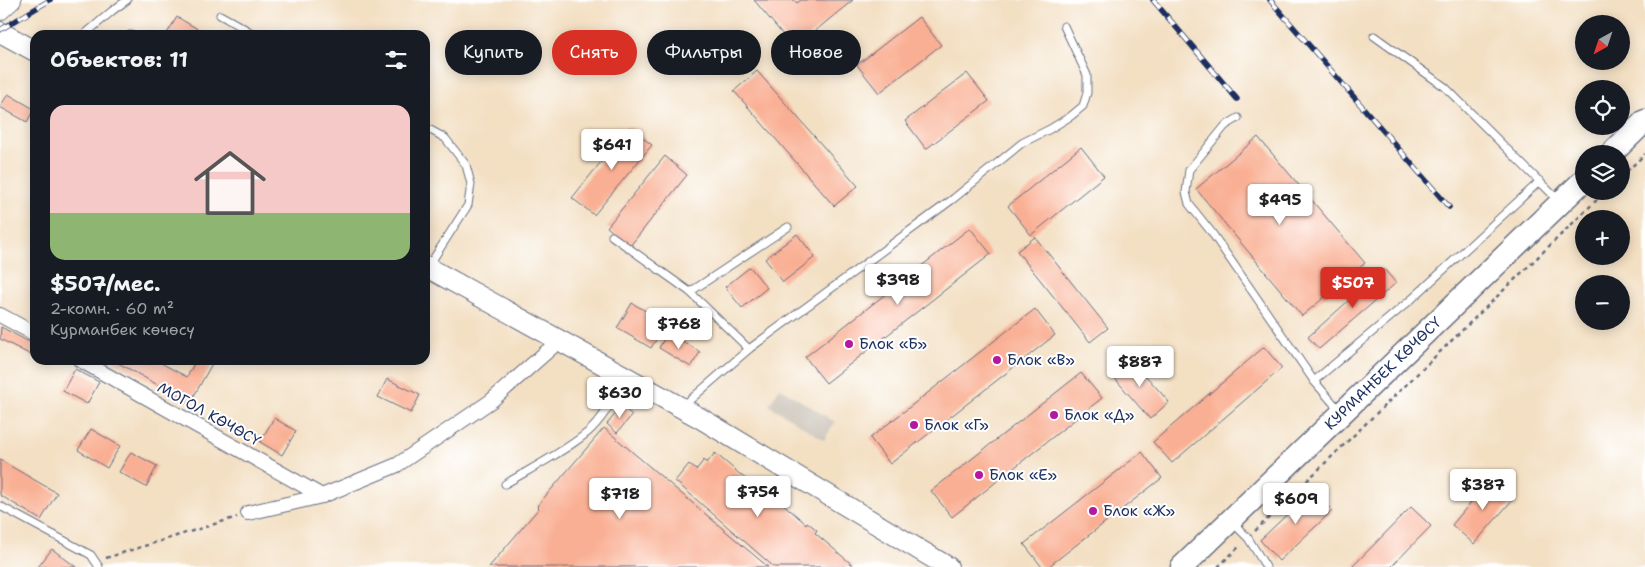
<!DOCTYPE html>
<html lang="ru">
<head>
<meta charset="utf-8">
<style>
	:root { --surface:#171b24; --page:#20242c; --text:#f1f3f6; --muted:#9ea1a6; --line:#363941; --accent:#d93025 }
	body { margin:0; font-family:"Shantell Sans",sans-serif; background:var(--page); color:var(--text); height:100vh; display:flex; flex-direction:column; font-size:19px; white-space:nowrap }
	* { box-sizing:border-box; margin:0 }
	p { font-size:16px; color:var(--muted) }
	.icon { flex:none; width:28px; height:28px; fill:none; stroke:currentColor; stroke-width:2; stroke-linecap:round; stroke-linejoin:round }
	.map { position:relative; flex:1; overflow:hidden }
	.panel { position:absolute; left:30px; top:30px; width:400px; height:335px; display:flex; flex-direction:column; background:var(--surface); border-radius:15px; box-shadow:0 2px 12px #0003 }
	.panel>* { flex:none }
	.hud { position:absolute; left:445px; top:30px; width:475px; height:45px; display:flex; gap:10px }
	.needle { width:32px; rotate:220deg }
	.controls { position:absolute; left:1575px; top:15px; display:grid; gap:10px }
	.controls a { display:grid; place-items:center; width:55px; height:55px; border-radius:50%; background:var(--surface); box-shadow:0 2px 12px #0003; font-size:25px }
	.price { position:absolute; translate:-50% -42px; padding:0 11px; border-radius:5px; background:#fff; color:#222; font-size:16px; line-height:32px; filter:drop-shadow(0 1px 2px #0008) }
	.price::after { content:''; position:absolute; left:50%; top:30px; width:15px; height:11px; margin-left:-8px; background:inherit; clip-path:polygon(0 0,100% 0,50% 100%) }
	.price.current { background:var(--accent); color:#fff }
	ul { padding:0; list-style:none }
	li { display:grid; align-content:center; gap:10px; height:265px; padding:0 20px }
	li+li { border-top:1px solid var(--line) }
	li span { display:grid; place-items:center; height:155px; border-radius:15px; color:#555 }
	li>.icon { margin-inline-start:auto }
	span .icon { width:90px; height:90px; fill:#fffc; stroke-width:1 }
	li b { font-size:21px }
	h2 { display:flex; justify-content:space-between; align-items:center; height:60px; padding:0 20px; font-size:21px }
	.chip { padding:0 18px; border-radius:22px; background:var(--surface); box-shadow:0 2px 12px #0003; font-size:18px; line-height:45px }
	.chip.current { background:var(--accent); color:#fff }
	.map>svg:first-child { display:block }
	.industrial { fill:#cbc3b8 }
	.building { fill:#f9af93 }
	.lines { fill:none; stroke-linecap:round; stroke-linejoin:round }
	.service-casing { stroke:#676d81; stroke-width:9 }
	.minor-casing { stroke:#676d81; stroke-width:16 }
	.tertiary-casing { stroke:#676d81; stroke-width:20 }
	.secondary-casing { stroke:#676d81; stroke-width:22 }
	.primary-casing { stroke:#676d81; stroke-width:25 }
	.path { stroke:#676d81; stroke-width:2.5; stroke-dasharray:4 4; stroke-linecap:butt }
	.service { stroke:#fff; stroke-width:7 }
	.minor { stroke:#fff; stroke-width:14 }
	.tertiary { stroke:#fff; stroke-width:18 }
	.secondary { stroke:#fff; stroke-width:20 }
	.primary { stroke:#fff; stroke-width:22 }
	.rail-casing { stroke:#1b2f5e; stroke-width:5.5 }
	.rail { stroke:#fff; stroke-width:4; stroke-dasharray:11; stroke-linecap:butt }
	.poi-dot { fill:#b5179e; stroke:#fff; stroke-width:2 }
	.labels { text-anchor:middle; stroke-width:4; stroke-linejoin:round; paint-order:stroke }
	.poi-label { font-size:15px; fill:#1b2f5e; stroke:#fff; text-anchor:start }
	.street-label { font-size:15px; fill:#1b2f5e; stroke:#fff }
</style>
</head>
<body>
<div class="map">
<svg width="1645" height="567" viewBox="0 0 1645 567">
	<rect width="100%" height="100%" fill="#fff"/>
	<filter id="ink" filterUnits="userSpaceOnUse"><feTurbulence type="fractalNoise" baseFrequency=".02" numOctaves="2"/><feDisplacementMap in="SourceGraphic" scale="10" xChannelSelector="R" yChannelSelector="G"/><feConvolveMatrix kernelMatrix="1 2 1 2 8 2 1 2 1" color-interpolation-filters="sRGB"/></filter>
	<filter id="wash" filterUnits="userSpaceOnUse"><feTurbulence type="fractalNoise" baseFrequency=".0096" numOctaves="4" result="noise"/><feDisplacementMap in="SourceGraphic" scale="20" xChannelSelector="R" yChannelSelector="G"/><feGaussianBlur stdDeviation="1.12" result="paint"/><feColorMatrix in="noise" values="0 0 0 0 0 0 0 0 0 0 0 0 0 0 0 0 0 1.4 0 .05"/><feComposite in="paint" operator="in"/></filter>
	<g filter="url(#wash)">
		<rect width="100%" height="100%" fill="#f3dfc2"/>
		<path class="industrial" d="M780,388L835,422L824,440L769,405Z"/>
		<g id="blocks">
			<g class="building">
				<path d="M754,0H794L797,3L801,0H853L794,48Z"/>
				<path d="M177,17L201,31L198,35H166Z"/>
				<path d="M919,17L941,45L879,93L857,65Z"/>
				<path d="M757,71L858,186L834,206L734,91Z"/>
				<path d="M967,73L989,101L926,149L905,121Z"/>
				<path d="M8,94L34,109L27,122L0,107Z"/>
				<path d="M629,127L652,145L594,215L572,198Z"/>
				<path d="M1258,137L1365,263L1302,316L1196,189Z"/>
				<path d="M1081,147L1104,176L1031,235L1008,206Z"/>
				<path d="M665,156L687,175L630,246L607,227Z"/>
				<path d="M970,228L991,254L826,383L805,357Z"/>
				<path d="M797,234L815,257L783,282L765,259Z"/>
				<path d="M1035,237L1108,328L1090,342L1017,251Z"/>
				<path d="M750,267L767,288L742,308L725,287Z"/>
				<path d="M1384,269L1396,283L1319,349L1308,337Z"/>
				<path d="M632,303L666,323L651,348L617,328Z"/>
				<path d="M1035,309L1055,335L890,464L870,438Z"/>
				<path d="M1,327L35,345V357L0,339Z"/>
				<path d="M668,332L700,352L691,367L659,348Z"/>
				<path d="M1264,347L1282,368L1172,463L1153,442Z"/>
				<path d="M1130,358L1169,402L1150,419L1111,374Z"/>
				<path d="M113,360H160L159,362L187,377L196,360H214L190,403Z"/>
				<path d="M75,369L99,382L87,404L63,391Z"/>
				<path d="M1081,373L1102,398L952,517L931,491Z"/>
				<path d="M387,379L420,395L411,413L378,397Z"/>
				<path d="M622,406L632,415L617,433L607,424Z"/>
				<path d="M274,418L296,431L282,455L260,442Z"/>
				<path d="M604,428L768,567H489L539,508L537,506Z"/>
				<path d="M91,429L120,446L107,468L78,450Z"/>
				<path d="M131,452L157,466L146,487L119,472Z"/>
				<path d="M1142,452L1162,478L1048,567H1042L1024,544Z"/>
				<path d="M715,453L755,487L747,497L755,504L767,490L806,524L807,522L817,530L815,533L855,567H774L675,481L689,464L696,470L704,460L707,463Z"/>
				<path d="M0,460L57,493L41,520L0,495Z"/>
				<path d="M1491,478L1514,498L1474,544L1452,525Z"/>
				<path d="M1313,490L1333,510L1279,561L1260,540Z"/>
				<path d="M1411,507L1431,526L1391,567H1352Z"/>
				<path d="M52,549L76,567H38Z"/>
			</g>
		</g>
	</g>
	<g filter="url(#ink)">
		<use href="#blocks" fill-opacity="0" stroke="#676d81" stroke-width="1"/>
		<g class="lines">
			<defs>
				<g id="service">
					<path d="M220,15L256,35"/>
					<path d="M84,35L112,11L127,0"/>
					<path d="M130,35H131"/>
					<path d="M1374,36L1445,87L1558,200"/>
					<path d="M1238,118L1225,126L1189,170L1186,192L1189,204L1212,233L1314,381L1340,411"/>
					<path d="M425,127L445,138L466,165L471,184L468,205L428,267"/>
					<path d="M612,236L690,292L749,349"/>
					<path d="M690,292L788,227"/>
					<path d="M1314,381L1413,298L1540,181"/>
					<path d="M683,406L749,349L953,199L1022,143L1050,129L1071,116L1083,106L1087,93V75L1064,26"/>
					<path d="M505,484C532,468 564,452 588,432C604,418 615,396 626,378"/>
					<path d="M0,506L91,555L99,567"/>
					<path d="M1232,522L1248,538L1266,567"/>
				</g>
				<g id="minor">
					<path d="M0,315L35,334"/>
					<path d="M80,360L322,496"/>
					<path d="M248,513L322,496L397,465L491,401L560,340"/>
				</g>
				<path id="tertiary" d="M0,11L12,0"/>
				<g id="secondary">
					<path d="M0,32L35,51"/>
					<path d="M425,266L700,418L948,567"/>
				</g>
				<g id="primary">
					<path d="M1611,154L1645,121"/>
					<path id="s1" d="M1182,567L1584,180"/>
				</g>
			</defs>
			<use href="#service" class="service-casing"/>
			<use href="#minor" class="minor-casing"/>
			<use href="#tertiary" class="tertiary-casing"/>
			<use href="#secondary" class="secondary-casing"/>
			<use href="#primary" class="primary-casing"/>
			<g class="path">
				<path d="M1621,177L1645,154"/>
				<path d="M1255,531L1606,191"/>
				<path d="M106,558L237,517"/>
				<path d="M1218,567L1241,545"/>
			</g>
			<use href="#service" class="service"/>
			<use href="#minor" class="minor"/>
			<use href="#tertiary" class="tertiary"/>
			<use href="#secondary" class="secondary"/>
			<use href="#primary" class="primary"/>
			<defs>
				<g id="rail">
					<path d="M1153,0L1237,99"/>
					<path d="M1270,0L1449,207"/>
					<path d="M0,30L50,0"/>
				</g>
			</defs>
			<use href="#rail" class="rail-casing"/>
			<use href="#rail" class="rail"/>
		</g>
	</g>
	<g class="poi-dot">
		<circle cx="849" cy="344" r="5"/>
		<circle cx="997" cy="360" r="5"/>
		<circle cx="1054" cy="415" r="5"/>
		<circle cx="914" cy="425" r="5"/>
		<circle cx="979" cy="475" r="5"/>
		<circle cx="1093" cy="511" r="5"/>
	</g>
	<g class="labels">
		<g class="poi-label">
			<text x="859" y="349">Блок «Б»</text>
			<text x="1007" y="365">Блок «В»</text>
			<text x="1064" y="420">Блок «Д»</text>
			<text x="924" y="430">Блок «Г»</text>
			<text x="989" y="480">Блок «Е»</text>
			<text x="1103" y="516">Блок «Ж»</text>
		</g>
		<g class="street-label">
			<text dy="5" stroke="none"><textPath href="#s1" startOffset="279">КУРМАНБЕК КӨЧӨСҮ</textPath></text>
			<text transform="translate(209 414) rotate(29)" y="5">МОГОЛ КӨЧӨСҮ</text>
		</g>
	</g>
</svg>
<div class="controls">
<a><svg class="needle" viewBox="-14 -14 28 28"><path d="M0-13l5 13h-10z" fill="#e53935"/><path d="M0 13l5-13h-10z" fill="#9ea1a6"/></svg></a>
<a><svg class="icon" aria-label="locate" viewBox="0 0 24 24"><circle cx="12" cy="12" r="6"/><path d="M12 2v4M12 18v4M2 12h4M18 12h4"/></svg></a>
<a><svg class="icon" aria-label="layers" viewBox="0 0 24 24"><path d="M12 4l9 5-9 5-9-5zM3 14l9 5 9-5"/></svg></a>
<a>+</a>
<a>−</a>
</div>
<b class="price" style="left:612px;top:171px">$641</b>
<b class="price" style="left:1280px;top:226px">$495</b>
<b class="price" style="left:898px;top:306px">$398</b>
<b class="price current" style="left:1353px;top:309px">$507</b>
<b class="price" style="left:679px;top:350px">$768</b>
<b class="price" style="left:1140px;top:388px">$887</b>
<b class="price" style="left:620px;top:419px">$630</b>
<b class="price" style="left:1483px;top:511px">$387</b>
<b class="price" style="left:758px;top:518px">$754</b>
<b class="price" style="left:620px;top:520px">$718</b>
<b class="price" style="left:1296px;top:525px">$609</b>
<div class="hud">
<a class="chip">Купить</a>
<a class="chip current">Снять</a>
<a class="chip">Фильтры</a>
<a class="chip">Новое</a>
</div>
<section class="panel">
<h2>Объектов: 11<svg class="icon" aria-label="filters" viewBox="0 0 24 24"><path d="M4 7h16M4 17h16"/><circle cx="9" cy="7" r="2"/><circle cx="15" cy="17" r="2"/></svg></h2>
<ul>
<li><span style="background:linear-gradient(#f6c9c9 70%,#8fb573 0)"><svg class="icon" aria-label="home" viewBox="0 0 24 24"><path d="M3 11l9-7 9 7M6 9v11h12V9"/></svg></span><div><b>$507/мес.</b><p>2-комн. · 60 m²</p><p>Курманбек көчөсү</p></div></li>
</ul>
</section>
</div>
</body>
</html>
